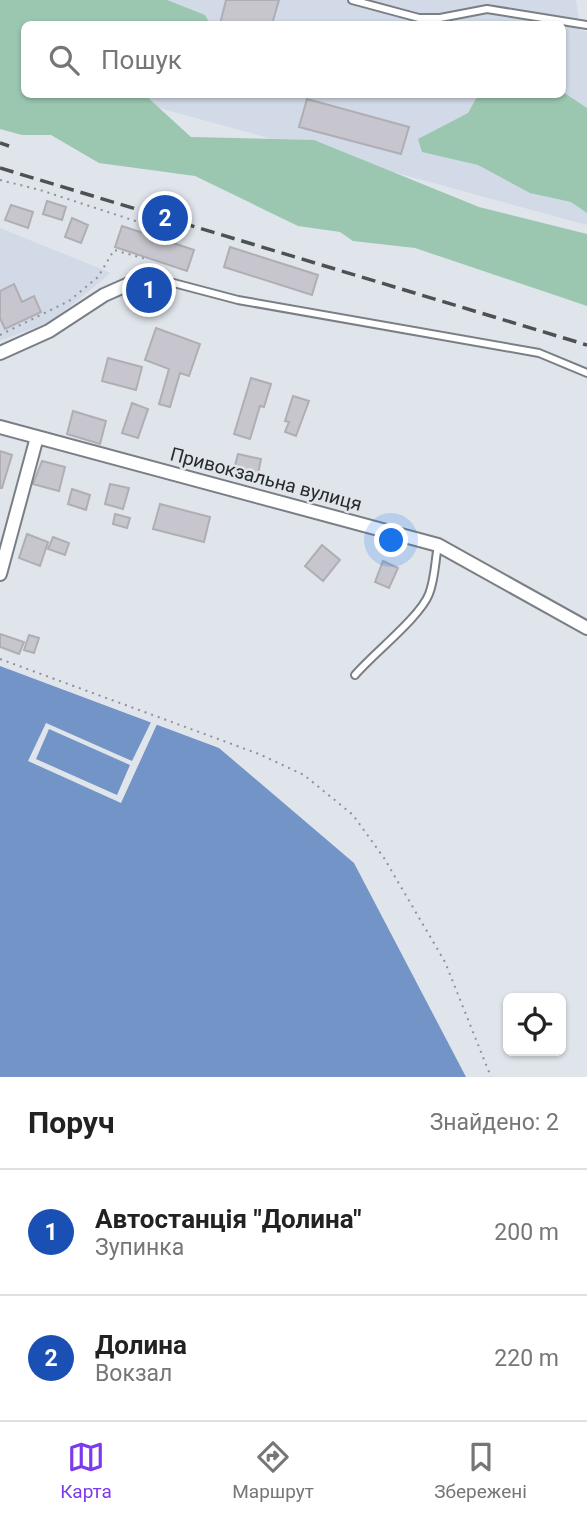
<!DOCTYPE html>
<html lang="uk">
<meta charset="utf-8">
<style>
body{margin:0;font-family:Roboto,sans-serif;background:#f2f2f2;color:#222}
.controls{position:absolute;right:21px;bottom:21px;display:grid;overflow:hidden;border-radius:10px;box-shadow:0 2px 5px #0004}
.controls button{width:63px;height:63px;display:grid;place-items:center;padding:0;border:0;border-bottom:2px solid #e0e0e0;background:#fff;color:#222;font:35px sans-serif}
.you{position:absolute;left:392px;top:541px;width:24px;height:24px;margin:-18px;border:5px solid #fff;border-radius:50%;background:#1a73e8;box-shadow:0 0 0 10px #1a73e833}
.badge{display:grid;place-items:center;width:46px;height:46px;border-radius:50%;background:#7c3aed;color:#fff;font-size:23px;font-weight:700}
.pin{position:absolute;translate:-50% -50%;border:4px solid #fff;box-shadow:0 2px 7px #0006}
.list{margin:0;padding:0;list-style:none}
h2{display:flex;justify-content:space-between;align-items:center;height:91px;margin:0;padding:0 28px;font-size:30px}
h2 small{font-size:23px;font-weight:400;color:#767676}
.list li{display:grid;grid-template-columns:46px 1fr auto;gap:21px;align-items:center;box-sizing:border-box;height:126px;padding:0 28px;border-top:2px solid #e0e0e0}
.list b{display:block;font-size:26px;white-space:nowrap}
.list p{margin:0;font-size:23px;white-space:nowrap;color:#767676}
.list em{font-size:23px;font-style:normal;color:#767676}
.icon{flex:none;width:38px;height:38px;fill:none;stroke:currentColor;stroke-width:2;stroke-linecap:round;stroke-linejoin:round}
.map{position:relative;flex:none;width:587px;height:1077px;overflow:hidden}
.search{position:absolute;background:#fff;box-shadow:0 2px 5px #0004;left:21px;right:21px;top:21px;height:77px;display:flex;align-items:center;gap:18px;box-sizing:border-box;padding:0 24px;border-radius:10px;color:#767676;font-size:26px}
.sheet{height:343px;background:#fff}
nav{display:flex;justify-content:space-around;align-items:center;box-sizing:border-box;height:98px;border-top:2px solid #e0e0e0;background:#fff;font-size:19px;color:#767676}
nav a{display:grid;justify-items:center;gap:4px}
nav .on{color:#7c3aed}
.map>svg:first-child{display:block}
.built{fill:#d2dae7}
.green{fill:#9bc7b1}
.water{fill:#7394c6}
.pier{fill:#e0e5ec;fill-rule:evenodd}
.building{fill:#c7c6ce;stroke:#afaeb5;stroke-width:2}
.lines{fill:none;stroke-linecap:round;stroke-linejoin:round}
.service-casing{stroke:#7a7e85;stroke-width:10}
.minor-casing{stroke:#7a7e85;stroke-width:16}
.path{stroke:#8e9297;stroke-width:2;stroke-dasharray:2 5;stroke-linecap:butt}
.service{stroke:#fff;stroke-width:6}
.minor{stroke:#fff;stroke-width:12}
.rail{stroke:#4e5154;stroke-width:3.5;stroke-dasharray:14 7;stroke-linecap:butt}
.labels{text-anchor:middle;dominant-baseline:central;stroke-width:5;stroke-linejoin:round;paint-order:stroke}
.street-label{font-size:19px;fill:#282a2c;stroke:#e0e5ec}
</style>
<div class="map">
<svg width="587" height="1077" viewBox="0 0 587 1077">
<rect width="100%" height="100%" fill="#e0e5ec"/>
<path class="built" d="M0,0H576L580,30L587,32V225L111,95L562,94V24H24Z
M0,228L111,273L52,321L0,341Z"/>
<path class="green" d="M0,0H167L205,15L210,24H24V94L145,95L191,137L314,140L479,207L587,234V306L415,248L353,241L340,232L298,226L195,176L99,163L51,135H22L0,129Z
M563,92L587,108V213L571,202L530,193L478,165L422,152L418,139L468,113L478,95L562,94Z"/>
<path class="water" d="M0,666L219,748L354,863L466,1077H0Z"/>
<path class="pier" d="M152,720L158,722L121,803L28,761L46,723L132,761ZM49,729L130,765L117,795L36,759Z"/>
<path class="building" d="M226,0H279L272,24H220Z
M307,99L409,127L401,154L299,127Z
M47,201L66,207L62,220L43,214Z
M11,205L33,212L28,228L5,220Z
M72,218L88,225L81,243L65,237Z
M122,226L194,250L187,271L115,247Z
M230,247L318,275L312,295L224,267Z
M14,284L22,302L34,296L41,312L5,329L0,318V291Z
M156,328L200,344L189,376L180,373L170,407L159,404L169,369L145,360Z
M108,358L142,367L136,390L102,381Z
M251,378L271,384L264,407L260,406L250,439L234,434Z
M293,396L309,401L296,436L285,432L289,422L285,421Z
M132,403L148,409L138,438L122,433Z
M73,411L106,421L100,444L67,434Z
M0,451L12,455L2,488H0Z
M238,454L261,459L257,479L233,473Z
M42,461L65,467L59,491L33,484Z
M110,484L129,488L123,509L105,504Z
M72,489L90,495L86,510L68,504Z
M160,504L210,517L204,542L153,529Z
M115,514L130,518L127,528L113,524Z
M27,534L48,542L40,566L19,558Z
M53,537L69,543L65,555L48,549Z
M322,545L340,560L323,581L305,566Z
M383,561L398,568L389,588L375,582Z
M0,634L24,642L19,654L0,647Z
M29,635L39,638L34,653L24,650Z"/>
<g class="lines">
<g class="service-casing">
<path id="service" d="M352,0L419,18H440L487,9L587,25
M147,276L238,300L539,353L587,373
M355,675C374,653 420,617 429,594C435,579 435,561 438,545"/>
</g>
<g class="minor-casing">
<path id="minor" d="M0,353L49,331L104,295L147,276
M0,427L438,545L587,628
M0,574L37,437"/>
</g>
<path class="path" d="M0,180L40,190L154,227L153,236
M0,335L69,301L98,277L114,250L146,259V257
M0,659L259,754L304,775L353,815L384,858L445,962L491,1077"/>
<use href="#service" class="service"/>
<use href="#minor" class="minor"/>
<path class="rail" d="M0,143L9,146
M0,168L587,345"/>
</g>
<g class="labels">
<g class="street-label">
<text transform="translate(266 479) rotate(15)">Привокзальна вулиця</text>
</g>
</g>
</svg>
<div class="controls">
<button><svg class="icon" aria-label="locate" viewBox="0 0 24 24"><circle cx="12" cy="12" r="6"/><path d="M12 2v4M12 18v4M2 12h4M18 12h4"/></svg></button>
</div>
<div class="you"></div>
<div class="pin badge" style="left:149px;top:290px;background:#1a4fb4">1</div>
<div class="pin badge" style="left:165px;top:218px;background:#1a4fb4">2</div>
<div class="search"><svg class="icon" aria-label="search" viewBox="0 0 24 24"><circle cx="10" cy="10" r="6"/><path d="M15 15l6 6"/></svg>Пошук</div>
</div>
<section class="sheet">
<h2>Поруч<small>Знайдено: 2</small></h2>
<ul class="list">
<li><span class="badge" style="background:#1a4fb4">1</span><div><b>Автостанція &quot;Долина&quot;</b><p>Зупинка</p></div><em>200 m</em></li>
<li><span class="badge" style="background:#1a4fb4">2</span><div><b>Долина</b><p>Вокзал</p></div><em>220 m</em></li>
</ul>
</section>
<nav>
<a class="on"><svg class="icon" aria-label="map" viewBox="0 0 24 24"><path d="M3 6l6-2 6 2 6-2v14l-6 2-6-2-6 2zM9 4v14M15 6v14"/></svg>Карта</a>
<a><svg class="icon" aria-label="directions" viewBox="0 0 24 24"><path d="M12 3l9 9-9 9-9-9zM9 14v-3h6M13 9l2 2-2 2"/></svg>Маршрут</a>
<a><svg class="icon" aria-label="saved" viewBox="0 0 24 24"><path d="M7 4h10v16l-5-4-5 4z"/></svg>Збережені</a>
</nav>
